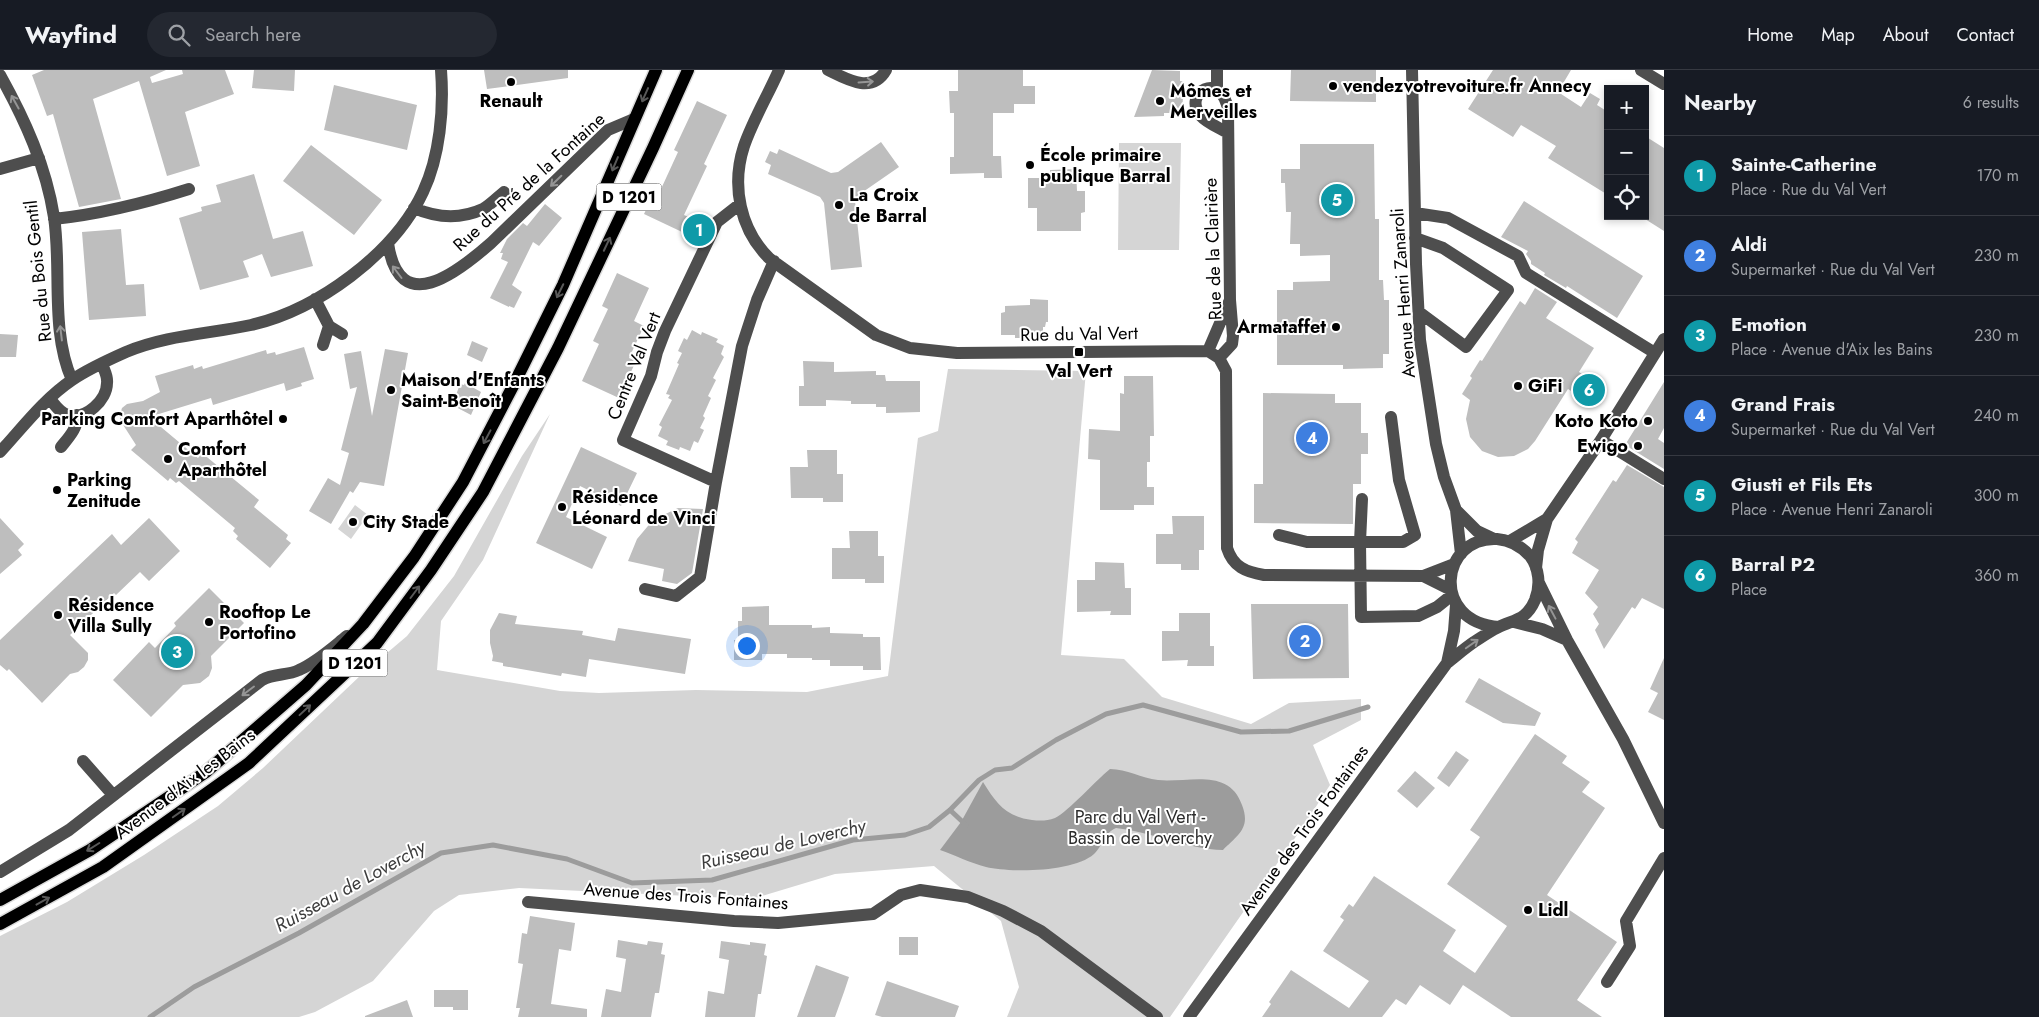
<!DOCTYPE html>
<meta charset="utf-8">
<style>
body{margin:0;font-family:Jost,sans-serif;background:#242831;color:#f1f3f6}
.controls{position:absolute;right:15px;top:15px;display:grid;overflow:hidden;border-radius:0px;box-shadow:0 2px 8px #0003}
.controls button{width:45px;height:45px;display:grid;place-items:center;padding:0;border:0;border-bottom:1px solid #363941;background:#171b24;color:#f1f3f6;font:25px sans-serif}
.you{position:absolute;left:746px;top:575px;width:18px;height:18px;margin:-12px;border:4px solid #fff;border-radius:50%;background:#1a73e8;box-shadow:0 0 0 8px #1a73e833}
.badge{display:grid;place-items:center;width:32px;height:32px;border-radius:50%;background:#858687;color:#fff;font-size:16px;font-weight:700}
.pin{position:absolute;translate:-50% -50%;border:2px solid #fff;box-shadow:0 1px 5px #0006}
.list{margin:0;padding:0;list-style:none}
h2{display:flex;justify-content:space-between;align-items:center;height:65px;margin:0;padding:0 20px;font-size:21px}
h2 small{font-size:16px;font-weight:400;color:#9ea1a6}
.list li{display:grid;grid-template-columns:32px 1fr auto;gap:15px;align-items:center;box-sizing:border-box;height:80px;padding:0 20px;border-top:1px solid #363941}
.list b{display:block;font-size:19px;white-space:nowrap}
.list p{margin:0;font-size:16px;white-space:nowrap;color:#9ea1a6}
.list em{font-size:16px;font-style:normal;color:#9ea1a6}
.icon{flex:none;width:28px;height:28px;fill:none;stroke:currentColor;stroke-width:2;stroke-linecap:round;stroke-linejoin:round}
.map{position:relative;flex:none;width:1664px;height:947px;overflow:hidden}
header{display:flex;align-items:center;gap:30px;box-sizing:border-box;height:70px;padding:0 25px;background:#171b24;border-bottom:1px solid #363941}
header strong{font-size:24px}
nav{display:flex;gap:28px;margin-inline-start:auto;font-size:18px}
.search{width:350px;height:45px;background:#242831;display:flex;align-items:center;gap:12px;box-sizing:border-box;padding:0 18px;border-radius:28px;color:#9ea1a6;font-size:19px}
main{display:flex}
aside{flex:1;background:#171b24}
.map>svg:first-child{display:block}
.green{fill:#d5d5d5}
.water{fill:#9c9c9c}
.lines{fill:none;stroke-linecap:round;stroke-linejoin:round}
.stream{stroke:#9c9c9c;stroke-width:5}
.building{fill:#bebebe}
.major-casing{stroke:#dbdbdb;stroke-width:15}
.minor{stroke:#4e4e4e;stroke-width:12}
.major{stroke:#000;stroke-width:12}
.oneway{stroke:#959595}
.oneway2{stroke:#595959}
.poi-dot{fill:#000;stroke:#fff;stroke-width:2}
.labels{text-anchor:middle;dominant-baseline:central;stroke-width:4;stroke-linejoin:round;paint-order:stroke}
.shield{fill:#fff;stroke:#4c4c4c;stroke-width:1}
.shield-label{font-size:16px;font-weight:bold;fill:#000}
.poi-label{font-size:18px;font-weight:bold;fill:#000;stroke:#fff;text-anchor:start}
.street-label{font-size:18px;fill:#000;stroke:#fff}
.park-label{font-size:18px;fill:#2c2c2c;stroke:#fff}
.water-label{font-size:19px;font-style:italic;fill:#3d3d3d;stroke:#fff}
</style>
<header>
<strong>Wayfind</strong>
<div class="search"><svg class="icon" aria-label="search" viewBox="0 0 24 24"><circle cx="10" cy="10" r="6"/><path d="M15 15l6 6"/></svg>Search here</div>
<nav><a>Home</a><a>Map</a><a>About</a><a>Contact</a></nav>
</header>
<main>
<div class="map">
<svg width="1664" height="947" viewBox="0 0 1664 947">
<rect width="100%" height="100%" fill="#fff"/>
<path class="green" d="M1119,73H1181L1179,180H1118Z
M948,299L1086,301L1061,585L1124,589L1162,627L1251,654L1289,633L1361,629V650L1313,675L1330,715L1304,755L1170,947H1007L1019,917L1001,851L934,796L835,804L752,829L519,818L459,825L434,841L373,911L315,942L299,947H0V866L67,832L144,785L218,736L263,698L361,605L407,566L454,506L522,386L550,344L483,490L441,551L437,600L560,621L599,623L696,620L807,622L888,606L918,368L938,361Z
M355,435L368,445L351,469L338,459Z"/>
<path class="water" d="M1110,699C1127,699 1141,708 1158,710C1188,713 1229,697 1242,735C1251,758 1238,765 1223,780C1187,779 1152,762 1116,758C1104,763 1103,776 1094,784C1074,802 1012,803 986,797C970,793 955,785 940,780L961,752L983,712C996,733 1006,747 1032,750C1040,751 1047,751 1055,748C1069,741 1095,711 1110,699Z"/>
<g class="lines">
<path class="stream" d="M950,740L966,755
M150,947L194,917L299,863L441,783L493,775L567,789L632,813L712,810L853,770L905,765L929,757L950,740L979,710L995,700L1012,698L1056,670L1106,644L1143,635L1241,662L1289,661L1368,637"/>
</g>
<path class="building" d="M44,0H166L150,7L152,13L183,4L182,0H225L234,24L185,42L200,96L167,106L139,11L93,29L121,129L79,137L53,44L47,46L32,5Z
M254,0H295L294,21L252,18Z
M484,0H568V8L487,19Z
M958,0H1023V16H1035V34H1014V43H993V86H1001L1002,108H984V103L950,104V87H954V43H950L949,21H958Z
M1152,0L1180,1V11H1184L1182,43H1164V46L1134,47Z
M1291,0H1376V32L1290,31Z
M1493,0H1571L1558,22L1581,37L1590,23L1600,29L1597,35L1608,42V125L1548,88L1556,76L1521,55L1513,67L1468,39Z
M334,15L417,35L407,80L324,60Z
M697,31L727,45L704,94L707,96L684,145L707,155L699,170L644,144L657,117L661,119L678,82L674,80Z
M1645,66L1664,78V161L1645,149Z
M881,72L899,97L860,124L855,131L862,197L831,200L824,133L820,127L768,104L771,95L765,92L770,81L777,84L779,79L831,103L838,102Z
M1300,74H1374L1375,149H1379V210H1383L1384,230H1389V284H1383V298L1343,299V295H1277V220H1293V212L1330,211V185L1300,186V174H1290L1291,142H1286L1285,113H1281V99H1300Z
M311,75L382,130L354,165L283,111Z
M1076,99L1077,121H1085V142L1081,143V161H1037V138H1028V108H1050V100Z
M254,104L273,169L303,161L313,196L271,207L262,184L243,191L249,207L200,220L179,148L202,141L201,137L221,132L216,115Z
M1524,131L1643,206L1617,248L1567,216L1566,218L1544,205L1545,203L1531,194V191L1526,184L1528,181L1501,167Z
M545,134L562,148L539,176L533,172L512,215L522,222L514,238L509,236V237L490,228L508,192L501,189L503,183H500L507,169L523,153L527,156Z
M121,159L126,215L144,214L146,246L89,250L82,162Z
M617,203L649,218L634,251L644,256L629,288L636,291L619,328L582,311L599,274L593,271L608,239L602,236Z
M1535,218L1557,232L1546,248L1594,278L1579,302L1599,315L1588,332L1568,319L1535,371L1528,379L1514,386L1498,387L1482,381L1470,367L1466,349L1470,330L1462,324L1472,308L1470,306L1480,290L1482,291L1520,231L1525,235Z
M1030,229L1048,230V252H1046L1045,257H1043V271H1020V268H1015V265H1001V243L1005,242V236L1030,235Z
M692,260L701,265L702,262L718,269L716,272L724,276L721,284L724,287L713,308L716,310L708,326L711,328L703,346L705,348L700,358L704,360L698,373L694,371L690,381L680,377L679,380L666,375L668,371L658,366L662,357L659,355L672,330L668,328L670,325L666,324L679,294L677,293L682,283L678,281L684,268L687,270Z
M0,264L18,265L16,287H0Z
M472,271L488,278L482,292L467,285Z
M304,277L314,309L301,313L302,316L286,321L284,313L213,335L211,328L149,347L198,388L202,383L259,430L254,437L288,465L286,469L291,473L270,498L236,469L238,466L233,461L235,458L179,411L176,413L170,408L168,411L131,380L136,375L120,350V344L122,338L127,334L143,331L160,322L155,306L193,295L194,299L202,296L203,299L266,280L267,284L275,282L276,285Z
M385,279L408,283L384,416L360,412L353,423L350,421L331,454L309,441L328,408L340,415L349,383L341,380L357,317L350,319L344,284L361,281L372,346Z
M803,291L834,292V302L876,301V305H885L886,311H920V342L886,343V337H876V334H851V331L826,330V336H799V316H804Z
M1124,306H1153L1154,366H1150V392H1147V417H1154V435H1134V440H1100V390L1088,389L1089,359L1120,361V323L1124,324Z
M1664,312V358L1658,369L1664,373V399L1625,375Z
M465,313L481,322L471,345L454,336L458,326L456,325L460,314L464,315Z
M1263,323L1335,324V333H1361V363H1368V384H1361V414H1353V454L1254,453V414H1263Z
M581,377L637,403L621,436L580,416L566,447L607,467L592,499L536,473Z
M807,380H837V404H843V432H823V428H791L790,397H808Z
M1627,395L1664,417V539L1642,528L1635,539L1632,537L1604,579L1595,560L1599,554L1593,544L1598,537L1585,523L1599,500L1572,483L1578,472L1575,469L1613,410L1616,412Z
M678,438L703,439L692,503L677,514L662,511L664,499L628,491L637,469L653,450Z
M1172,446H1204V480H1199V500H1181V494H1156V464H1173Z
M0,448L24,474L18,480L22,485L0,504Z
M149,448L180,481L149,511L140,502L116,525L114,523L70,565L88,583V590L84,597L78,602L70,604L42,633L9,599L7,601L0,595V570L112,464L121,475Z
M849,461H878V486H884V513H865V509H832V478H850Z
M1095,492L1124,493L1125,518H1131V545H1110L1111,541L1077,542V510H1095Z
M209,518L244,553L211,586L212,598L209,606L200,613L183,615L151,647L113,610L149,572L155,578L176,556L174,553Z
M1251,534H1348L1349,608L1253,609Z
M769,536V555H812V558L830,557V563L863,564V567H880L881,600H863V596H830V590H812V588H787V584H762V590H734V570H738V551H742V537Z
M499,543L517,546L515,554L583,561L582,565L615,571L618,558L691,569L685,604L589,589L586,607L562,603L561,606L503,596V593L492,591L493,586L490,573V560Z
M1179,543H1210V576H1214V596H1187L1188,590L1162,591V561H1179Z
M1664,588V650L1648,642L1658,623L1650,619Z
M1479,608L1541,643L1535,656L1503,653L1465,632Z
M1535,664L1567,686L1562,693L1590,712L1582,722L1605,738L1547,825L1617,872L1577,930L1602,947H1511L1463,915L1450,935L1420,915L1406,935L1396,929L1382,947H1262L1271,934L1269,932L1291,900L1349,938L1369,911L1323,881L1344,850L1340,847L1349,834L1353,837L1374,806L1456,860L1443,881L1475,903L1507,856L1447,814L1480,767L1470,760Z
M1456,681L1469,690L1449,717L1437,708Z
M1415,701L1435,718L1417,738L1397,721Z
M530,846L575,853L571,881L559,879L551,934L587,939V947H518L520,938H516L523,894L518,893L522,863L527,864Z
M899,867H918V885H899Z
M618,870L647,875L648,871L663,873L661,884L665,885L659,923H655L651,947H601L606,919L621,922L626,889L616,887Z
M721,871L750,875V872L766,874L764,885L767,886L761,924H758L755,947H705L708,921L724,924L729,890L719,888Z
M816,895L849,907L844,922L835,947H797Z
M887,911L959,936L955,947H882L875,945Z
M434,920H468V940H453V937H434Z
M407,930L413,947H365V946Z"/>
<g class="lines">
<g class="major-casing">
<path id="major" d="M0,830L90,780L206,702L306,615L363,554L414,487L463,412L513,316L563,215L656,0
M0,854L103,797L249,693L377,573L431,500L483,422L558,278L653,78L688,0"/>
</g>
<path class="minor" d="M779,0C768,25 753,50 744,76C731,116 740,160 770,189L876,265L910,278L957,283L1208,281L1219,288L1226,301L1227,478C1233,497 1246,502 1264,505L1423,506L1454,494
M828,0C848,10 872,24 886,0
M1217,0V19
M1412,0L1416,194L1420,270L1436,374L1444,407L1456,440L1461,484
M1641,0L1664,14
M0,5C25,50 46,96 54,147C62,200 50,260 72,310
M0,99L39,88
M740,134L717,152L665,261L657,282L651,306L623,370L716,412L742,276L757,230L774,191
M414,138C437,148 459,150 483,139C490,135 498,127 504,122
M1415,143L1448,148L1518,186L1526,203L1655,283
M54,149C101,144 145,133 189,119
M1415,168L1443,178L1508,220L1466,277L1419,242
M388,173C399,249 458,202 491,173L608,60L634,49
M315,229L329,256L323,275
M329,256L342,264
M1208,281L1229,232
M1219,288L1232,274L1233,266L1230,230L1228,40C1222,0 1181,23 1201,46C1207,53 1220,58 1228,63
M50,329C55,335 60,343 68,345C86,350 107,330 107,313C108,306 104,300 102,294
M1391,347L1399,410L1415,465L1403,472H1360L1361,547L1418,546L1437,537L1452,525
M1601,370L1664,409
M61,377C69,367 78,358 77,345
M0,382C23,357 44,329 72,310C88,299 108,290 126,282C167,265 209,264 251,255C317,240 394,184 423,122C440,86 444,39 441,0
M1456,440L1477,461L1494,469
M1279,465L1307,472H1360L1362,429
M1510,471L1547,449
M1536,498L1538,480L1547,449L1601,370L1664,269
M1423,506L1451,520
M1539,513L1567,570L1623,669L1664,753
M645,519L676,526L700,507L716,412
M1514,552L1542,559L1567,570
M1447,593L1454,561L1456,535
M83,691L113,725
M0,802L69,760L262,610C274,603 287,606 299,600C317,592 332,578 347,566
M528,832L734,851L778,853L873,844L901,825L920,820L968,827L1003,841L1041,861L1157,947
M1607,912L1630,876L1626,851L1664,788
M1189,947L1447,593C1456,586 1465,578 1474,572C1482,567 1489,562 1497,558C1514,549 1526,551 1535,530C1541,515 1539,498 1530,486C1521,476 1510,470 1497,469C1440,466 1430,552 1499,557"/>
<use href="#major" class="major"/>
</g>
<defs><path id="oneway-shaft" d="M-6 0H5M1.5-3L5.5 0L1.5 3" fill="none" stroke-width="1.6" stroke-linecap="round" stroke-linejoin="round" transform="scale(1.25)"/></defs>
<g class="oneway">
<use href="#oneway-shaft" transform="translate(866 12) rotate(-4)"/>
<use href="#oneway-shaft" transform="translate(15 32) rotate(-119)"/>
<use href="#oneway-shaft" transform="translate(556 111) rotate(136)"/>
<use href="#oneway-shaft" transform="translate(397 202) rotate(-127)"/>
<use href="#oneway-shaft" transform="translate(61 263) rotate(-97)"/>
<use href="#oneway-shaft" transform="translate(1552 542) rotate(-118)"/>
<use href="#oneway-shaft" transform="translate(1472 574) rotate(-35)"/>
<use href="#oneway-shaft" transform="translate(248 621) rotate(143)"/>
</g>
<g class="oneway2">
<use href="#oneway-shaft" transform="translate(645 25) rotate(114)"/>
<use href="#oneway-shaft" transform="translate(615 94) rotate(113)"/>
<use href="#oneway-shaft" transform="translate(607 174) rotate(-65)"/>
<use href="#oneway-shaft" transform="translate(560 221) rotate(116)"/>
<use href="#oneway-shaft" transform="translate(487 367) rotate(118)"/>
<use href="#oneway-shaft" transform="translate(415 522) rotate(-53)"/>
<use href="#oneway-shaft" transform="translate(305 640) rotate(-43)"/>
<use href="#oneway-shaft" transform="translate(179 743) rotate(-35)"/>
<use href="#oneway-shaft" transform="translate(93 777) rotate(148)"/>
<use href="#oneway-shaft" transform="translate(43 831) rotate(-29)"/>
</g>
<g class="poi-dot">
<circle cx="511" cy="12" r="5"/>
<circle cx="1333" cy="16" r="5"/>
<circle cx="1160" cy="31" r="5"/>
<circle cx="1030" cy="95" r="5"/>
<circle cx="839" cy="135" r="5"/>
<circle cx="1336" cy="257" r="5"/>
<rect x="1074" y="277" width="10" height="10" rx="2.5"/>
<circle cx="1518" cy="316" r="5"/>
<circle cx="391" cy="320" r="5"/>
<circle cx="283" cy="349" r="5"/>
<circle cx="1648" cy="351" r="5"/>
<circle cx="1638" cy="376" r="5"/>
<circle cx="168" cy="389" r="5"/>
<circle cx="57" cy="420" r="5"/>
<circle cx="562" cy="437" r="5"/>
<circle cx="353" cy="452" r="5"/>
<circle cx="58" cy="545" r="5"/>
<circle cx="209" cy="552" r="5"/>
<circle cx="1528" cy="840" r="5"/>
</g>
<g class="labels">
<g class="shield">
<rect x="596.5" y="113.5" width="65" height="27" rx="4"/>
<rect x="322.5" y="579.5" width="65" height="27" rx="4"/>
</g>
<g class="shield-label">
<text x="629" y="127">D 1201</text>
<text x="355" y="593">D 1201</text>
</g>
<g class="poi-label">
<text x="1343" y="16">vendezvotrevoiture.fr Annecy</text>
<text x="1170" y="21">Mômes et<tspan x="1170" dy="21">Merveilles</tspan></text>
<text x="511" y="31" text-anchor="middle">Renault</text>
<text x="1040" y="85">École primaire<tspan x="1040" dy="21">publique Barral</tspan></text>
<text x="849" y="125">La Croix<tspan x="849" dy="21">de Barral</tspan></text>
<text x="1326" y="257" text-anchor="end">Armataffet</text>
<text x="1079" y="301" text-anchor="middle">Val Vert</text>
<text x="401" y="310">Maison d'Enfants<tspan x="401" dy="21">Saint-Benoît</tspan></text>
<text x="1528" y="316">GiFi</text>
<text x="273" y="349" text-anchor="end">Parking Comfort Aparthôtel</text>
<text x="1638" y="351" text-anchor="end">Koto Koto</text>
<text x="1628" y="376" text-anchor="end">Ewigo</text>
<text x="178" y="379">Comfort<tspan x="178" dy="21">Aparthôtel</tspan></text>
<text x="67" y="410">Parking<tspan x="67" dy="21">Zenitude</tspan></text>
<text x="572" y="427">Résidence<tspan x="572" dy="21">Léonard de Vinci</tspan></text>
<text x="363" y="452">City Stade</text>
<text x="68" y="535">Résidence<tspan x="68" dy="21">Villa Sully</tspan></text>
<text x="219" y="542">Rooftop Le<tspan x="219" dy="21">Portofino</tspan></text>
<text x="1538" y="840">Lidl</text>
</g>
<g class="street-label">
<text transform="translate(529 112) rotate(-42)">Rue du Pré de la Fontaine</text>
<text transform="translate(1213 179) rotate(-92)">Rue de la Clairière</text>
<text transform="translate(38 201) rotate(-96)">Rue du Bois Gentil</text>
<text transform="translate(1403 223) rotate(-94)">Avenue Henri Zanaroli</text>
<text transform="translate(1079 264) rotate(-1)">Rue du Val Vert</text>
<text transform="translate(634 296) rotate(-68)">Centre Val Vert</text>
<text transform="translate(185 714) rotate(-37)">Avenue d'Aix les Bains</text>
<text transform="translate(1304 760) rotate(-54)">Avenue des Trois Fontaines</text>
<text transform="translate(686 826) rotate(4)">Avenue des Trois Fontaines</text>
</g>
<g class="park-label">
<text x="1140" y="747">Parc du Val Vert -<tspan x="1140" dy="21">Bassin de Loverchy</tspan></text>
</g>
<g class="water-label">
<text transform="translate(783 774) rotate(-13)">Ruisseau de Loverchy</text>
<text transform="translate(350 816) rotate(-29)">Ruisseau de Loverchy</text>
</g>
</g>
</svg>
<div class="controls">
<button>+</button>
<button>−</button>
<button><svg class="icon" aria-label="locate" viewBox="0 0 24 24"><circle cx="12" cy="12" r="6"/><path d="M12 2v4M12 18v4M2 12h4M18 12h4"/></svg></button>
</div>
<div class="you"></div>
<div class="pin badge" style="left:699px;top:160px;background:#0f9aa8">1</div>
<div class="pin badge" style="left:1305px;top:571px;background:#3f7fe0">2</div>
<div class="pin badge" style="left:177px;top:582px;background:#0f9aa8">3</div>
<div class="pin badge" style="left:1312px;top:368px;background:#3f7fe0">4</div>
<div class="pin badge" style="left:1337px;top:130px;background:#0f9aa8">5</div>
<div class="pin badge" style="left:1589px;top:320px;background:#0f9aa8">6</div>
</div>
<aside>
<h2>Nearby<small>6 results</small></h2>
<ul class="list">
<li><span class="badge" style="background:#0f9aa8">1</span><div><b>Sainte-Catherine</b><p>Place · Rue du Val Vert</p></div><em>170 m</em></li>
<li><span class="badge" style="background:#3f7fe0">2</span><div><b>Aldi</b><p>Supermarket · Rue du Val Vert</p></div><em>230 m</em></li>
<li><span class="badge" style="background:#0f9aa8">3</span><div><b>E-motion</b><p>Place · Avenue d'Aix les Bains</p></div><em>230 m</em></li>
<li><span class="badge" style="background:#3f7fe0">4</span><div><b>Grand Frais</b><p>Supermarket · Rue du Val Vert</p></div><em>240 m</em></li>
<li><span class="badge" style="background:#0f9aa8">5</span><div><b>Giusti et Fils Ets</b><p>Place · Avenue Henri Zanaroli</p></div><em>300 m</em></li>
<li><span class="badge" style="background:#0f9aa8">6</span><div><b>Barral P2</b><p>Place</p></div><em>360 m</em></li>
</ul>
</aside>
</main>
